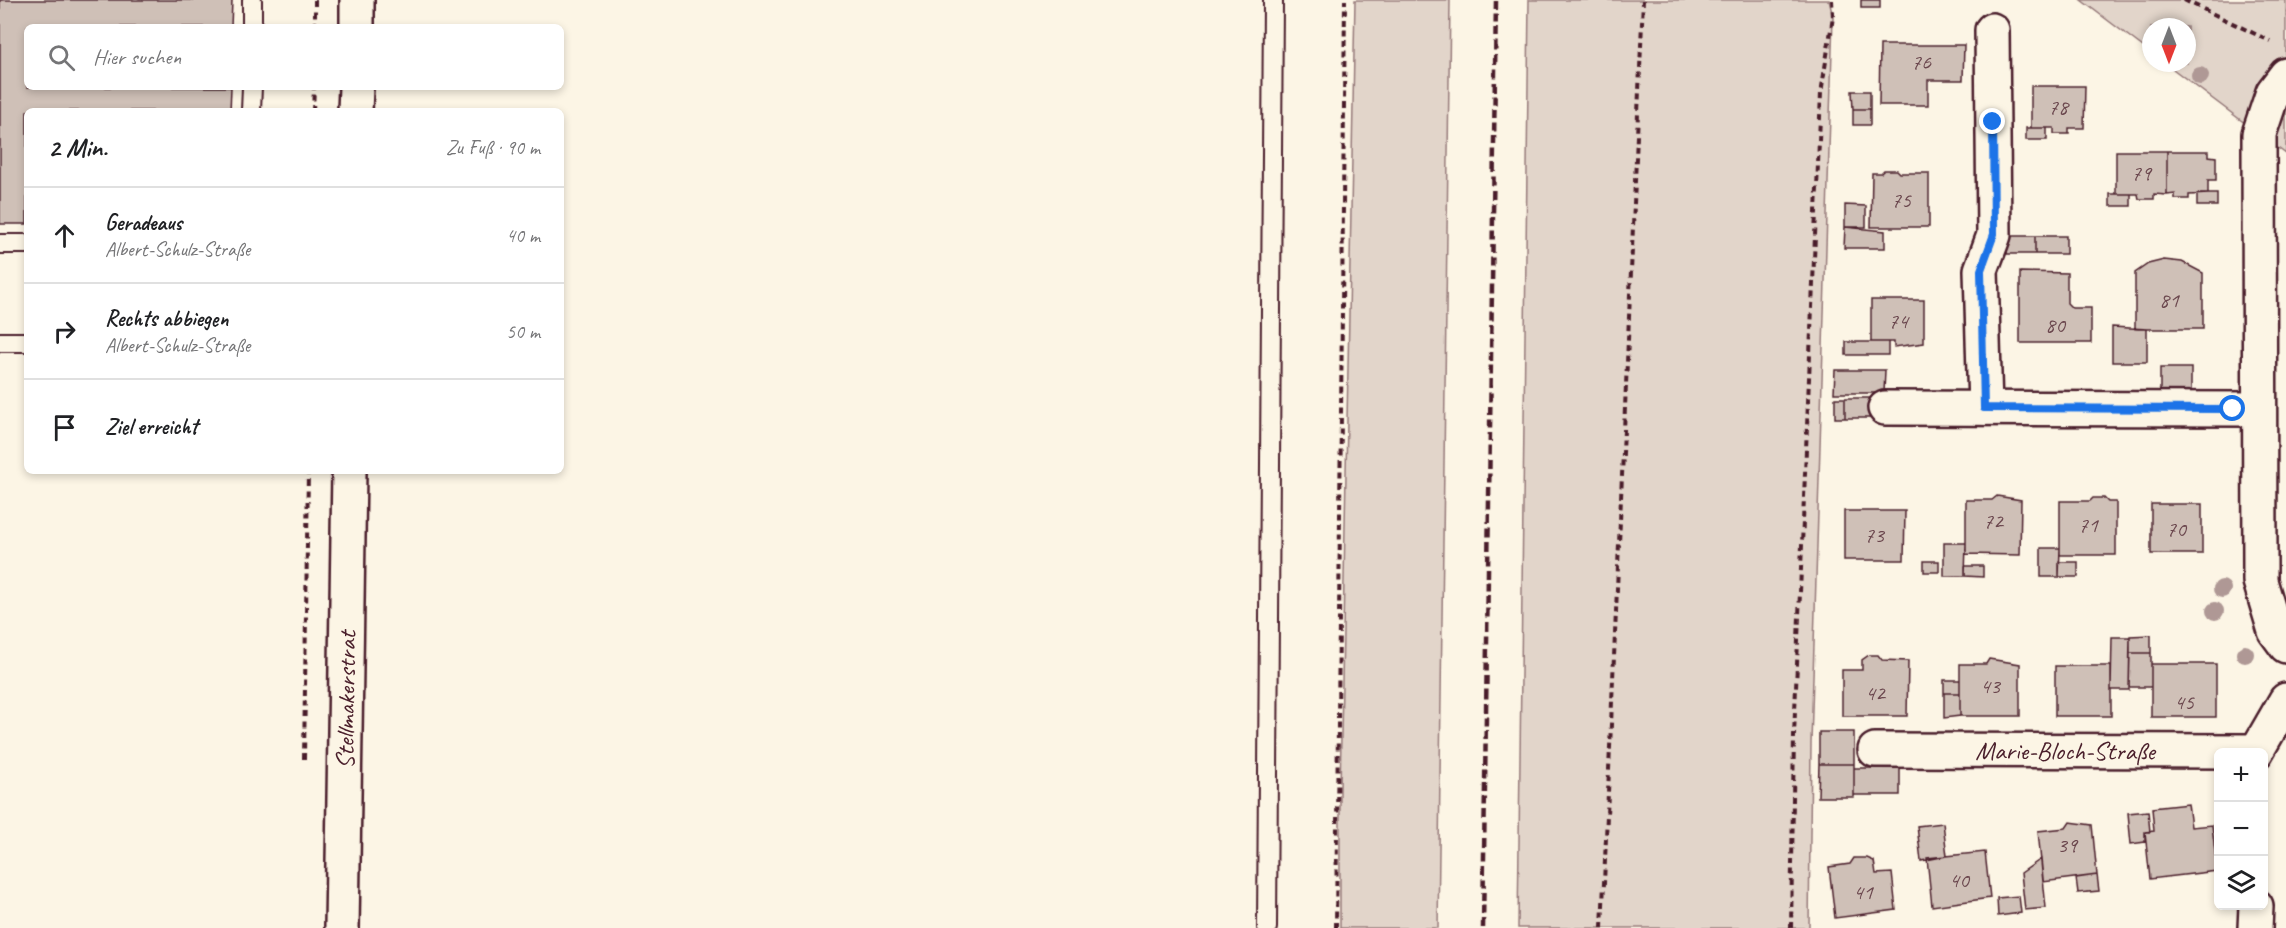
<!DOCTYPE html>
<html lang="de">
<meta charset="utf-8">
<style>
body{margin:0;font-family:Caveat,sans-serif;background:#f2f2f2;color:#202124}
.controls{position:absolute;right:18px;bottom:18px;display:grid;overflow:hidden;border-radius:9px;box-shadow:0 3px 9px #0003}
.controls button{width:54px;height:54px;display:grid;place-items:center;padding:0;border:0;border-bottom:2px solid #e0e0e0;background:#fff;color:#202124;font:30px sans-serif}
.compass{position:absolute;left:2142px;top:18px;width:54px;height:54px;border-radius:50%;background:#fff;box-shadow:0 3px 9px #0003;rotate:180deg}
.stop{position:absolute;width:18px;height:18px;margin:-14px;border:4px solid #1a73e8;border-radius:50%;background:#fff}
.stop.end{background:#1a73e8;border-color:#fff;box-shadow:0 2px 6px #0008}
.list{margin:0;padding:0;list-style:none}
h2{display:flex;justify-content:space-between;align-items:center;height:78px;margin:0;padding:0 24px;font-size:26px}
h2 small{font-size:20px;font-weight:400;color:#757577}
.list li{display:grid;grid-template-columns:39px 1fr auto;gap:18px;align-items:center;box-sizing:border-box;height:96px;padding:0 24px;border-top:2px solid #e0e0e0}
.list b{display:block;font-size:22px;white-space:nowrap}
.list p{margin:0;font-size:20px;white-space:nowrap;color:#757577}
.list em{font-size:20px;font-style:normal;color:#757577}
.icon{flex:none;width:33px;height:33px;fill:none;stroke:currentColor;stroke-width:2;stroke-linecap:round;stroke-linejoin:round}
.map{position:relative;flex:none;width:2286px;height:928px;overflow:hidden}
.search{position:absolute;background:#fff;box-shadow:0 3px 9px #0003;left:24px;top:24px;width:540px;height:66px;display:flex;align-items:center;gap:15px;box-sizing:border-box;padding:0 21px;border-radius:9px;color:#757577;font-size:22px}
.panel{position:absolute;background:#fff;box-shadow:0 3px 9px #0003;left:24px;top:108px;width:540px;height:366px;border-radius:9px}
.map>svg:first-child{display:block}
.green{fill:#e2d5ca;stroke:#967a7a;stroke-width:1.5}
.building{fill:#cfc0b7;stroke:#4a1f2b;stroke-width:1.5}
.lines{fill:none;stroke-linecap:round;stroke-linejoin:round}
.service-casing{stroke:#4a1f2b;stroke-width:22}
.minor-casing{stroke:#4a1f2b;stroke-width:38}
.path{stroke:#4a1f2b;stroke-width:4;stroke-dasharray:6 4.5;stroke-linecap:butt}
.service{stroke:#fcf5e5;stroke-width:18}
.minor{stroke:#fcf5e5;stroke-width:33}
.rail{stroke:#4a1f2b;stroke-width:4.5;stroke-dasharray:9 4.5;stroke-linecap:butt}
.tree{fill:#af9895}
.route{stroke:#1a73e8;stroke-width:8}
.labels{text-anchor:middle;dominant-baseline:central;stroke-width:4.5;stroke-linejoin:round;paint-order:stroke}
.number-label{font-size:22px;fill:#6b474e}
.street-label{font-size:26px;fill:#4a1f2b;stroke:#fcf5e5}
</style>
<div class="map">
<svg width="2286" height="928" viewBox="0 0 2286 928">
<rect width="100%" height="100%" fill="#fcf5e5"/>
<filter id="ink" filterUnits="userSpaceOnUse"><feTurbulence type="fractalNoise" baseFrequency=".0167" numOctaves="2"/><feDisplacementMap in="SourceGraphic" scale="12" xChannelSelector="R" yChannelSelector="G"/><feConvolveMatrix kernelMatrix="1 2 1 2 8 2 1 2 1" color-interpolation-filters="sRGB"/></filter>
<g filter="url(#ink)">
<path class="green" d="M1355,0H1450L1438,928H1340V790Z
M1529,0H1829L1833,17L1811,743L1809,928H1518Z
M2081,0H2286V154L2165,63H2187V27H2151V53Z"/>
<path class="building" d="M0,0H232L231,27H27V87H231L230,111H27V224H0Z
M1861,0H1880V8H1861Z
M1880,45H1964L1963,80H1928V105H1879Z
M2031,86H2085L2084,128H2069V134H2054V128H2031Z
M1852,91H1870V109H1853Z
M1853,109H1870V125H1853Z
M2026,128H2047V140H2026Z
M2116,151H2167V195L2154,194V199H2139L2138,194H2116Z
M2167,151H2209V156L2216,157V180H2208V194L2189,195V199H2175V194L2167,195Z
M1884,170H1897L1900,173H1929V227H1871L1872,173H1881Z
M2110,194H2131V206H2110Z
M2197,194H2217V206H2197Z
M1845,205L1866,206V227H1845Z
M1845,227L1885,231V248H1844Z
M2007,236H2035V254H2007Z
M2035,236H2066V254H2035Z
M2164,260L2182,262L2203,273V329H2135V273L2148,264Z
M2020,272L2067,273V303L2072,308H2091V343H2020Z
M1871,300H1924V343L1894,347V342H1871Z
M2112,327L2147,329V362H2112Z
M1846,342H1888V355H1846Z
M2160,368H2191V398H2160Z
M1835,370H1885L1884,393H1834Z
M1835,398H1845V418H1835Z
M1845,398H1874V418H1845Z
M1997,496L2021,500L2020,555L1966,554V500H1992Z
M2093,498H2104L2108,502H2116V555H2060V501H2090Z
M2151,504H2202V554H2151Z
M1844,511H1905L1904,560H1844Z
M1944,543H1966L1965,576H1944Z
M2041,548H2060L2059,577H2041Z
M1924,561H1939V572H1924Z
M2059,562H2078V577H2059Z
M1965,566H1983V577L1965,576Z
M2151,635V653H2130V636Z
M2112,637H2130L2129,690H2111Z
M2130,653H2151V687H2129Z
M1869,655H1878L1882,660L1908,661L1907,716H1842V670H1862V660Z
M1989,659L2020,664V716H1960V664H1986Z
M2151,664H2216V717H2151Z
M2055,666H2111V716H2055Z
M1944,680H1960V693H1944Z
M1944,693H1960V716L1944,718Z
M1819,732H1854V764H1819Z
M1819,764H1854V797H1818Z
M1854,768H1900V795H1854Z
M2188,804L2191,827L2212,825L2217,871L2150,879L2145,832L2154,831L2152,808Z
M2148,811L2150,832H2145V842L2131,844L2128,813Z
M2070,822L2092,825L2097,875L2043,882L2038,831L2066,828Z
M1943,823L1947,856L1921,861L1917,826Z
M1985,852L1990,898L1932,906L1927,858Z
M1854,858H1867L1874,861L1876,874L1892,873L1896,910L1835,918L1829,867L1850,864Z
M2041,859L2046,908L2025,910L2021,873Z
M2097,875L2099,891L2078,893L2076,878Z
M2019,896L2021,913L1998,916L1997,898Z"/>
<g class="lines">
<g class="service-casing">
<path id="service" d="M252,27V0
M251,111L252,87
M0,244H27
M0,342H27
M1267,928L1273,0"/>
</g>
<g class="minor-casing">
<g id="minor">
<path d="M357,27V0"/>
<path d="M2286,75L2273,92L2259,134L2260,581L2275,631L2286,646"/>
<path d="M355,111L356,87"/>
<path d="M1885,408L2258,409"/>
<path d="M1985,408L1981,270L1994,235L1992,30"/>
<path id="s1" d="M1875,750L2256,751"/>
<path d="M2256,752L2286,700"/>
<path id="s2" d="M342,928L349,471"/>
<path d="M2255,928L2256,906"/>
</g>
</g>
<path class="path" d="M2184,0L2270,41
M315,27V0
M313,111L314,87
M304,759L308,471
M1336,928L1345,0
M1602,928L1643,0
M1791,928L1794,735L1821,93L1833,17L1832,0"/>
<use href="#service" class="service"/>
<use href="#minor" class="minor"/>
<path class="rail" d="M1483,928L1496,0"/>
</g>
<g class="tree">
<circle cx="2200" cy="76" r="9"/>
<circle cx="2222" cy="589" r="9"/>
<circle cx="2215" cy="611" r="9"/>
<circle cx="2245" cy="654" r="9"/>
</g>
</g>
<g class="lines" filter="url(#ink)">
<path class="route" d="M1993,122L1994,234L1981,270L1984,408L2233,409"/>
</g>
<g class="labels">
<g class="number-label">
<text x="1921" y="62">76</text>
<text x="2058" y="107">78</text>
<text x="2141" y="173">79</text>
<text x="1901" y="200">75</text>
<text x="2169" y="300">81</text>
<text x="1898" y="321">74</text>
<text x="2055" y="325">80</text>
<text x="1993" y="521">72</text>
<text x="2088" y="525">71</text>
<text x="2176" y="529">70</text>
<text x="1874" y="535">73</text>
<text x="1990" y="686">43</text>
<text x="1875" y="693">42</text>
<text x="2184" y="702">45</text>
<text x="2067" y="845">39</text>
<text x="1959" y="880">40</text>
<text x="1863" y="892">41</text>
</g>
<g class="street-label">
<text stroke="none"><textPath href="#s2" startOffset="228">Stellmakerstrat</textPath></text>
<text stroke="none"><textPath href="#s1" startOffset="190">Marie-Bloch-Straße</textPath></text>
</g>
</g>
</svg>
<div class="controls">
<button>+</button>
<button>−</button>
<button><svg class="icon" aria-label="layers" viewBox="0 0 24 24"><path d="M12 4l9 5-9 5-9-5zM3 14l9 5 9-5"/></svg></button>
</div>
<svg class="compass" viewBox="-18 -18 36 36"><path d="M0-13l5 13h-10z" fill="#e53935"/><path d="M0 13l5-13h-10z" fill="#757577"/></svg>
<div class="stop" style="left:2233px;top:409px"></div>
<div class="stop end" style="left:1993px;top:122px"></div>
<div class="search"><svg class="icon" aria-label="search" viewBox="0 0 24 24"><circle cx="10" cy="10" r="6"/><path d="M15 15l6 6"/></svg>Hier suchen</div>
<section class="panel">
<h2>2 Min.<small>Zu Fuß · 90 m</small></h2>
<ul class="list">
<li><svg class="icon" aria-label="ahead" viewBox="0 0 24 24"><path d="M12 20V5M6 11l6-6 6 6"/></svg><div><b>Geradeaus</b><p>Albert-Schulz-Straße</p></div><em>40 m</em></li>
<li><svg class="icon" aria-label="right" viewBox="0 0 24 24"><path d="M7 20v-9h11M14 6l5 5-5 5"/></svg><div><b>Rechts abbiegen</b><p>Albert-Schulz-Straße</p></div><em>50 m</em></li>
<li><svg class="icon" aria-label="arrive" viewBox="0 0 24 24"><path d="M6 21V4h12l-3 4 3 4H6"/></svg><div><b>Ziel erreicht</b></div></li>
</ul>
</section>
</div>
